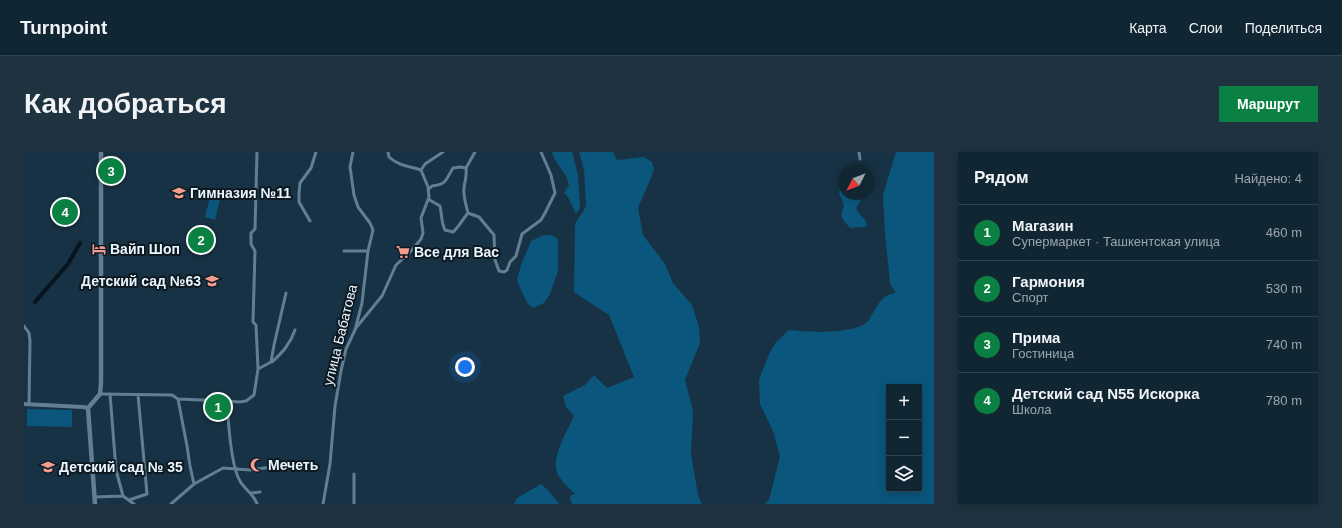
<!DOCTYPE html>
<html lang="ru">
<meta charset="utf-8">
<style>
body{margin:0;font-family:Arial,sans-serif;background:#1e323f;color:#f1f3f6}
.controls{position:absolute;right:12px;bottom:12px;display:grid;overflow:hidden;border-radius:0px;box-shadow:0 2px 10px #0003}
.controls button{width:36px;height:36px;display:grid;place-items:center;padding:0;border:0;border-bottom:1px solid #30434e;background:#112633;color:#f1f3f6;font:20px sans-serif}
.compass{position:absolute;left:814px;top:12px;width:36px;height:36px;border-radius:50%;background:#112633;box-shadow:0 2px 10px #0003;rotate:228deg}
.you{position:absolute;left:441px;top:215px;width:14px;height:14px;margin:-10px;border:3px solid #fff;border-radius:50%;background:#1a73e8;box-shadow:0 0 0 6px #1a73e833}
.badge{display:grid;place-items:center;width:26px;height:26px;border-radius:50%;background:#0b8043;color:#fff;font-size:13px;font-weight:700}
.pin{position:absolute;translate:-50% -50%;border:2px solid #fff;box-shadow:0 1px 4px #0006}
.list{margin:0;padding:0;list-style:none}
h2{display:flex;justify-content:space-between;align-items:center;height:52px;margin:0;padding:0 16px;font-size:17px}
h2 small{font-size:13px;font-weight:400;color:#9ca5ac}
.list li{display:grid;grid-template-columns:26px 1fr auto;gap:12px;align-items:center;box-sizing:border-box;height:56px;padding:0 16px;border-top:1px solid #30434e}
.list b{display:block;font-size:15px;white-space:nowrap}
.list p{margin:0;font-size:13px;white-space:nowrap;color:#9ca5ac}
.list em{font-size:13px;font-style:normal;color:#9ca5ac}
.icon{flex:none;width:22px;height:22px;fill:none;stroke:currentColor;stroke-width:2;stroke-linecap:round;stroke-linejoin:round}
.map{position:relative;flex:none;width:910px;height:352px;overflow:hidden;border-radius:0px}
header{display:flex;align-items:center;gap:24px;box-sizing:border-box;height:56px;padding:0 20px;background:#112633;border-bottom:1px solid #30434e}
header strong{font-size:19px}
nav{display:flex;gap:22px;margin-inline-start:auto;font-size:14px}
.intro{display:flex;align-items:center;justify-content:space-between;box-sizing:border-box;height:96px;padding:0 24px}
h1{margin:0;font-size:28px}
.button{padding:10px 18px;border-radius:0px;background:#0b8043;color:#fff;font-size:14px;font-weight:700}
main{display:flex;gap:24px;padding:0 24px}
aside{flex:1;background:#112633;border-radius:0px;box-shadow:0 2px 10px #0003}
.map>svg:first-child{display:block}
.green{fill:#0a567d;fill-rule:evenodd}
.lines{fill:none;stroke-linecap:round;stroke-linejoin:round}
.canal{stroke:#08141d;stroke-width:4}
.minor{stroke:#617e93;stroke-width:3}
.tertiary{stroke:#617e93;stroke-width:4}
.secondary{stroke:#617e93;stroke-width:4.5}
.labels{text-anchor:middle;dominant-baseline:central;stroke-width:4;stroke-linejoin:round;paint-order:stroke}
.poi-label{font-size:14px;font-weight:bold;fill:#e9f6ff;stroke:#0d1921;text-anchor:start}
.street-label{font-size:14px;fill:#e9f6ff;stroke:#0d1921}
</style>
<header>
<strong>Turnpoint</strong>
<nav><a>Карта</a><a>Слои</a><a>Поделиться</a></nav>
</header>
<div class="intro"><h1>Как добраться</h1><a class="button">Маршрут</a></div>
<main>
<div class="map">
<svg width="910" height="352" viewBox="0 0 910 352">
<rect width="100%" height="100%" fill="#173244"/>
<path class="green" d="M528,0H548L554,23L556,56L553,61L551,60L544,45L540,41L545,33C543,20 531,13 528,0Z
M555,0H589L593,8L620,5L628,10L630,18L614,56L619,83L641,112L649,131L668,153L675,175L676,191L661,228L669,259L667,302L674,343L678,352H548L546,347L547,343L551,342C545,336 538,330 534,323C526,306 543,280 550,264L542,255L539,244L561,233L570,223L583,236L610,225L585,163L550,140L551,73C553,65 560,62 562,52L560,18Z
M872,0H910V352H741L745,348L756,304L749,279L736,252L735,228L745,202L752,190L765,178C783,180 832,183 844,169C846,167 847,163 849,161C856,148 861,141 877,140H871L866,131L861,81L859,43ZM865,235H895V337H865Z
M820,25V42H837L836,50L832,56C834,63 842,66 843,73L841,75L826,76C817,66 816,66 820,53L815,41L817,32L814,29Z
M186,45L196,47L191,68L181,65Z
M520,83H528L534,87V119L526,142L520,151L509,156L504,152L498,140L493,128L497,113L507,89Z
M3,257L48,258V275L3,274Z
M517,332L525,339L535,352H490L493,346Z"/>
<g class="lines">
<path class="canal" d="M11,150L44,112L56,91"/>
<path class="minor" d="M364,0L365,5C375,14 385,14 397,18
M835,0L836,7
M442,16C443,26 441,27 440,36C439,44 442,53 444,61
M404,38L408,34C423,32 421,29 429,16L437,15L442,16L451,0
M404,47L416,54C418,63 417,70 421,78L429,80C435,75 438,68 444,61
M444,61L455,65L470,83L471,108L475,119L480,120L483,118L486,110L492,104L498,82L517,68L521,61L531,41L527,23L517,0
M286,69L275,50V41L276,31L287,16L292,0
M320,99H344
M0,174L5,181L6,189L5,252
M331,177L358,144L372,113L388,98L397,87L399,81L397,66L405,45L404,35L397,18L401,12L419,0
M248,210C259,200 266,192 271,178
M234,217L247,210L250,193L262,141
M76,242L148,243L154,247L203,249L215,250L222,249L230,243L234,217L232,173L229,170L231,99L227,92V81L231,77L233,0
M86,242L92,318L99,344
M154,247L163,294L166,314L170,332
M203,249C204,267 207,315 216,329C221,338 230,342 233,352
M330,322V352
M227,341L236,340
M71,345L99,344L110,352
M105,348L123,342L114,243
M147,352L170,332L199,316L226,318L248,315
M299,352L306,312L311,254L317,219L322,197L331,178L338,151L344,99L349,78L346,71L334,55L330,43L326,15L329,0"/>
<path class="tertiary" d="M0,252L59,255L64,256"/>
<path class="secondary" d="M71,352L64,256L76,242L77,231V0"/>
</g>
<defs>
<g id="school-bare" transform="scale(1.08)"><path d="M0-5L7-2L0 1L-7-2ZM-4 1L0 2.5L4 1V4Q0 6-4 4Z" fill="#f59d90" stroke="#0d1921" stroke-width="2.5" paint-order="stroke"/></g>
<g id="hotel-bare" transform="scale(1.08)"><path d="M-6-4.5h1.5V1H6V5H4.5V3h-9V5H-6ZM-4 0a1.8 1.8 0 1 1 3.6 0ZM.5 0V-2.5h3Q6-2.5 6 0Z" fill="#f59d90" stroke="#0d1921" stroke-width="2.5" paint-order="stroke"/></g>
<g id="supermarket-bare" transform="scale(1.08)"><path d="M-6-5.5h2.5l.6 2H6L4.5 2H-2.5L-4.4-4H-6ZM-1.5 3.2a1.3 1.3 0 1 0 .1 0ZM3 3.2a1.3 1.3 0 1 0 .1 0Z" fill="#f59d90" stroke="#0d1921" stroke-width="2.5" paint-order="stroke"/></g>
<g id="mosque-bare" transform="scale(1.08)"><path d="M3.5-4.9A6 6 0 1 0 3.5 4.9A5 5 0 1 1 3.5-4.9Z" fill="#f59d90" stroke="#0d1921" stroke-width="2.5" paint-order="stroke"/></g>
</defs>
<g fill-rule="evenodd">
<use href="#school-bare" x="155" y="41"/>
<use href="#hotel-bare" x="75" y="97"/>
<use href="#supermarket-bare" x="379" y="100"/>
<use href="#school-bare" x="188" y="129"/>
<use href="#mosque-bare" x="233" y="313"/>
<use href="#school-bare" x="24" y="315"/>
</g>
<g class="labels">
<g class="poi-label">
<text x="166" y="41">Гимназия №11</text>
<text x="86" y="97">Вайп Шоп</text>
<text x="390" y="100">Все для Вас</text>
<text x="177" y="129" text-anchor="end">Детский сад №63</text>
<text x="244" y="313">Мечеть</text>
<text x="35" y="315">Детский сад № 35</text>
</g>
<g class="street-label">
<text transform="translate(316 183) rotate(-76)">улица Бабатова</text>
</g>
</g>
</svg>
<div class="controls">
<button>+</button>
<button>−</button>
<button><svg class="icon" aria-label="layers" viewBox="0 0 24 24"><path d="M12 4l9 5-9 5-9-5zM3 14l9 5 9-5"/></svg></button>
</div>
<svg class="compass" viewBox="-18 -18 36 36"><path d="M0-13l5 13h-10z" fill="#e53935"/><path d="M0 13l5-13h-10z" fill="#9ca5ac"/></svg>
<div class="you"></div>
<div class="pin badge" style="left:194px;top:255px">1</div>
<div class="pin badge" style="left:177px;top:88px">2</div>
<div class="pin badge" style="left:87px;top:19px">3</div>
<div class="pin badge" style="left:41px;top:60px">4</div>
</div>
<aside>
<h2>Рядом<small>Найдено: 4</small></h2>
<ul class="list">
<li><span class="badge">1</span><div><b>Магазин</b><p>Супермаркет · Ташкентская улица</p></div><em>460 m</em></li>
<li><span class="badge">2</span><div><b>Гармония</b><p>Спорт</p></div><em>530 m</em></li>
<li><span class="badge">3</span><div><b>Прима</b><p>Гостиница</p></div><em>740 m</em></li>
<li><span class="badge">4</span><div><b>Детский сад N55 Искорка</b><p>Школа</p></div><em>780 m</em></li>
</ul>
</aside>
</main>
